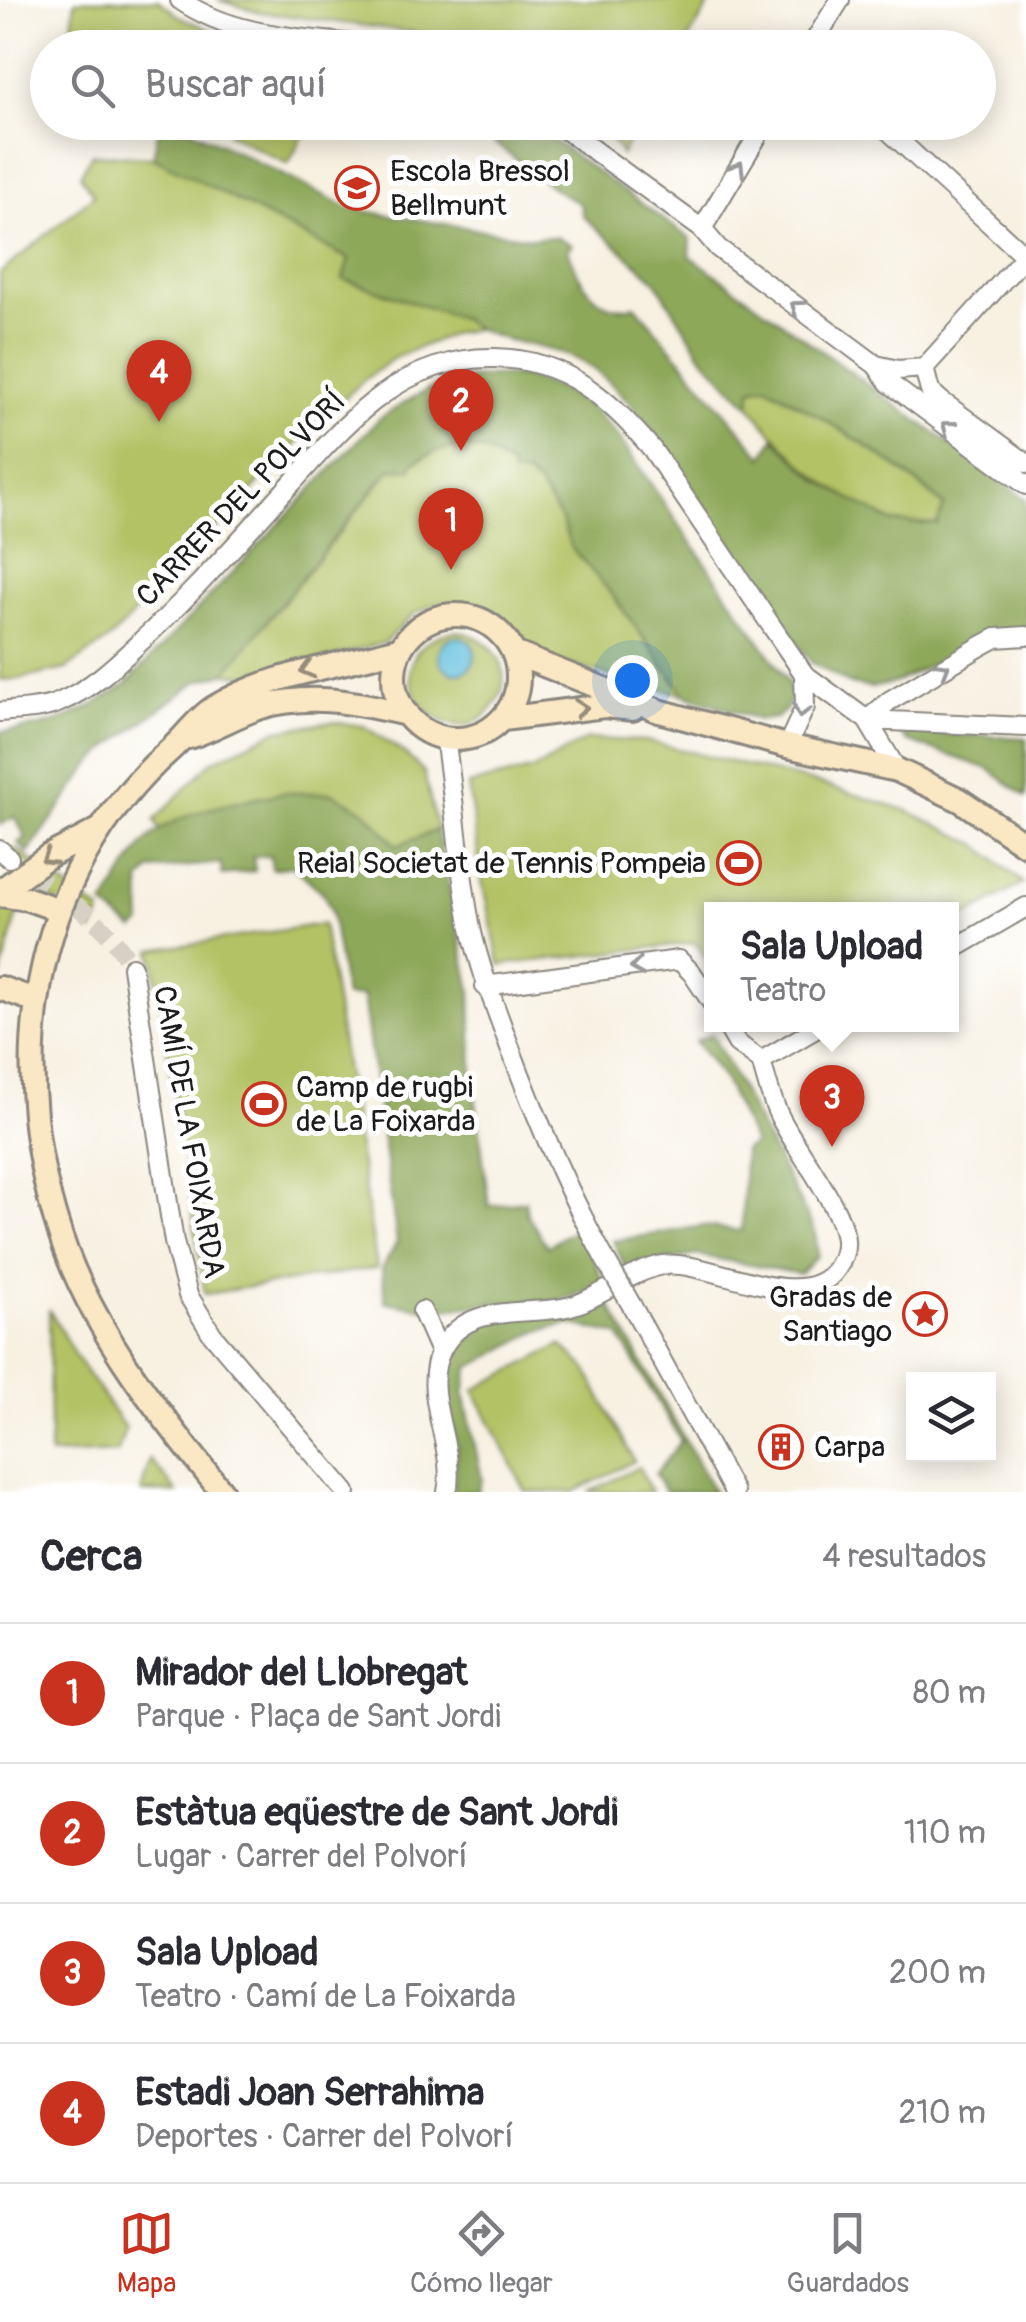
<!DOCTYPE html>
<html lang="es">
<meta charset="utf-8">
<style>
body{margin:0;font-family:Pangolin,sans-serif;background:#f2f2f3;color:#2b2b33}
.controls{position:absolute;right:30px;bottom:30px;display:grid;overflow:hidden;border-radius:0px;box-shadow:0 5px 25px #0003}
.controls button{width:90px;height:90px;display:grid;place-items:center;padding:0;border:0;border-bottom:2px solid #e1e1e2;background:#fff;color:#2b2b33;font:50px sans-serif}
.you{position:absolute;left:632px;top:680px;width:35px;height:35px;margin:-25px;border:8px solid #fff;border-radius:50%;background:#1a73e8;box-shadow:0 0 0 15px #1a73e833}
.badge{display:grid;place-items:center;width:65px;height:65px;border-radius:50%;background:#c8321e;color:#fff;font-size:32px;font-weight:700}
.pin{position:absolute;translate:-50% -82px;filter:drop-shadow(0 2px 5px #0008)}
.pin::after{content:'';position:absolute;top:52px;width:35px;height:30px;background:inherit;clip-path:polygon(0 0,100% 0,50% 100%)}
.popup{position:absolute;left:704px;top:902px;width:255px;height:130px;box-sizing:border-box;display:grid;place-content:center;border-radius:0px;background:#fff;filter:drop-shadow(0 2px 8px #0005);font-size:32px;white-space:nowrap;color:#7c7c81}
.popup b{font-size:38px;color:#2b2b33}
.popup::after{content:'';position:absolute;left:50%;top:100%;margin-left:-20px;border:20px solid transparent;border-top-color:#fff}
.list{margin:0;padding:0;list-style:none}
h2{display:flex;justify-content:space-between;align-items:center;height:130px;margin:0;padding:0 40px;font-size:42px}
h2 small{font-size:32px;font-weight:400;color:#7c7c81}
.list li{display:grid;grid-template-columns:65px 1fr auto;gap:30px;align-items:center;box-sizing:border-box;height:140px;padding:0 40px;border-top:2px solid #e1e1e2}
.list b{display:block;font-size:38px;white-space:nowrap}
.list p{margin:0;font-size:32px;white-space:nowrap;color:#7c7c81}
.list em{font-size:32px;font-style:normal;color:#7c7c81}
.icon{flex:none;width:55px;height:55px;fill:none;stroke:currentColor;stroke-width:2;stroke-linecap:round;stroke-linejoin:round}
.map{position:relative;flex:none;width:1026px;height:1492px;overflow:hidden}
.search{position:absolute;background:#fff;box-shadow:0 5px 25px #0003;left:30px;right:30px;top:30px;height:110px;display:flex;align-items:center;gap:25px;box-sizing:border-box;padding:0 35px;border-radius:55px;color:#7c7c81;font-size:38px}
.sheet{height:690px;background:#fff}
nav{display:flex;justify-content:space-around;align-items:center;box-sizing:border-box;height:140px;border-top:2px solid #e1e1e2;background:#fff;font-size:28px;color:#7c7c81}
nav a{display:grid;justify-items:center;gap:5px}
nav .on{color:#c8321e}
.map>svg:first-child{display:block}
.green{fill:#b3c265;stroke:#686f40;stroke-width:2.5;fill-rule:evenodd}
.forest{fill:#8ea85a;stroke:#55623b;stroke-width:2.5}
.water{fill:#60bfde;stroke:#3e6e7d;stroke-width:2.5}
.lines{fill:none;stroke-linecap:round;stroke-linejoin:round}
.street-tunnel{stroke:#d6d1c4;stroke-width:18;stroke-dasharray:18 9;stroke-linecap:butt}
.street-casing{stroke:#8a867f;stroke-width:22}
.secondary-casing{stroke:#8a867f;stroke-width:28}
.street{stroke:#fff;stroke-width:18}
.secondary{stroke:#fae7c3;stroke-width:22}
.street-bridge-casing{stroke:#8a867f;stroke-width:22;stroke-linecap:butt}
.street-bridge{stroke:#fff;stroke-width:18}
.oneway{stroke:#999}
.oneway2{stroke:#968c78}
.labels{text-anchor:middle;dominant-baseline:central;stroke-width:10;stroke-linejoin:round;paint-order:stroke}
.poi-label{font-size:30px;fill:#1c1c1c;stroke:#fff;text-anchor:start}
.street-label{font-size:30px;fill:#1c1c1c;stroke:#fff}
</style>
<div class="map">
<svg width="1026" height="1492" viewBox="0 0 1026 1492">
<rect width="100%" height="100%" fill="#fff"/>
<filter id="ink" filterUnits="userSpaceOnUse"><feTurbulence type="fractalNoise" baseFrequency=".01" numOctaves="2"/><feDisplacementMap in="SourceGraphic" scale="20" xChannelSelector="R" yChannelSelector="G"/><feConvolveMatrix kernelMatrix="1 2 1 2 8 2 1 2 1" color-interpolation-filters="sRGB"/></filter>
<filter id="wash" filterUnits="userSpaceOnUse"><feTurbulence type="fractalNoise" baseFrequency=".0048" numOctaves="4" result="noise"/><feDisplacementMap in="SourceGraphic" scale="40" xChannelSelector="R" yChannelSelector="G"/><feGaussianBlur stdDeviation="2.25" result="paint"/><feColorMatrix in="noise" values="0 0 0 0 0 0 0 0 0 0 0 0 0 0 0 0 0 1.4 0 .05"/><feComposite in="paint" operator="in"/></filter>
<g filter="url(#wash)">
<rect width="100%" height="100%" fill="#f7f1e2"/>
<path class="green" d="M75,0H158L179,16L234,41L278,47H82L72,26Z
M218,0H712L684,47H471L428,34L259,12Z
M282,123L304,134L288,164L228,133L234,123Z
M588,123H635L622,155L612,140Z
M92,154L153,157L349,259L344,279L460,318L475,329L452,334L394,358L364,380L302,438L111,638L66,669L19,679L0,680V273L94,195L80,175Z
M765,385C827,421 891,457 944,506L937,525C923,524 903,526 890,521C833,498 787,454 750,406L751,389Z
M455,446L485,451L538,484L562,521L571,547L611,593L685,695L556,662L530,647L503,617L491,609L475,604L456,602L435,605L414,614L384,643L257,677L225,673L391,469H411L412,464L438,449Z
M455,631C489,635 517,666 497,701C451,777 353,653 455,631ZM452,638L473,647L474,659L469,669L453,673C436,665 436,646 452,638Z
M333,722L364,726L404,753L424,772L437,830L397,846L365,811L207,809L160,830L154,821L212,761L277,730Z
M587,739L646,741L814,782L906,810L977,844L1023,883L952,925V910H712V969L696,943L500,965L482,882L468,785L535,769Z
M16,849L101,912L93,931L6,864Z
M0,905H20L1,976L0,975Z
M323,924L377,1268L205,1294L152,950Z
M49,1309L74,1354L125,1428L118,1452L50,1455Z
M561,1345L585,1367L634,1461L574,1492H526L474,1390Z
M150,1459L177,1492H141Z
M639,1467L651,1492H589Z"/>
<path class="forest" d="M160,123H178L352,209L530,238L558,237L572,245L568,249C576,277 599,319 635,305L763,457L774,438L818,480L892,522L937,524L944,505C891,457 827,421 766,385L751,389L750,406L702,356L655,280L583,216L580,204L553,188L469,123H529L691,239L690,256L1026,499V631L944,659L894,683L871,688L850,684L811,662C771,607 733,549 694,493C664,449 637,401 593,369C553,340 500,349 460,318L343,279L349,259L153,157Z
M520,375L560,389L590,406L619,438L789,683L791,699L786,710L776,718L759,720L685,695L611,593L571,547L562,521L538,484L525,474H512V467C479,442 446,441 412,464L411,469H390L225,673L198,681L109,747L89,767L28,853L18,843L26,838L15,817L0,825V732C53,728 82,714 125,685L379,419C436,381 452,376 520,375Z
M914,732L1026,738V797L989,769L907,741L901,734Z
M282,793H332L365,811L397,846L437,830L471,990L473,1079L489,1206L525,1201L527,1214L547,1247L579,1226L605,1285L559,1301L494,1303L434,1310L385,1302L382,1269L397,1242L363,996L345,997L331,910L323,893L293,866L272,869L270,856L253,857L255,871L222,875L221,863L151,870L140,881L142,923L134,930L104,906C117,886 128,863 143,845C171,810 241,802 282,793Z
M712,1034L815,1231L818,1255L800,1274L696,1255L626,1269L613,1241L703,1226L742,1231L744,1150L754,1144L723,1078L695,1041Z
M606,1298L714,1492H665L655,1474L681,1441L619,1335L569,1324L535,1332L469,1368L464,1394L482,1479L478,1492H453L457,1446L448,1406L447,1367L462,1344L486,1323Z"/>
<path class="water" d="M439 655a18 18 0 1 1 36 0a18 18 0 1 1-36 0Z"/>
</g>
<g filter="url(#ink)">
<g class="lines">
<path class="street-tunnel" d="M9,858C53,890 106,918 132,967"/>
<g class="street-casing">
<path id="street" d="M180,0C241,42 316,37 386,48
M810,48L840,0
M555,122L702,229L718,248L876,365L889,383L1026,485
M879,122L1026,257
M702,229L766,122
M1026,255L924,368L930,391L940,400L1026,463
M876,365L898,370L924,368
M0,712C18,710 43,710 60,702C90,689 114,667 138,644C192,595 240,539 290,485C319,454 347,420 382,395C414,371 454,357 495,358C564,359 609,398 652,449L804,674L867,720L897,770
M867,720L889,701L981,646L996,638L1026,636
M867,720L1026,727
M445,738C455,802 458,865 471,928C480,969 495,1006 509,1045C537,1120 567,1191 606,1261
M787,746L805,707L804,674
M0,850L9,858
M952,950L1026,907
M132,967L174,1242L188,1295L212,1334L346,1492
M485,986L679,960L692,973L712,1003
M726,1024L737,1043L761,1061
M761,1061L824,1024
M632,1306L734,1492
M422,1311L440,1352
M447,1492C457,1447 419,1392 442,1349C470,1296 535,1321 580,1303C605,1293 638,1269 663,1265C710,1259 804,1318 837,1268C843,1259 846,1250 845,1240C843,1209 796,1149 781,1119C771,1101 767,1081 761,1061"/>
</g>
<g class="secondary-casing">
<path id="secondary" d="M394 677a62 62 0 1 1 124 0a62 62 0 1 1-124 0Z
M514,653L659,711L787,746L897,770L960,800L1026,845
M503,719L604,706L633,709
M189,737C214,729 236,715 261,707C312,692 357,703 407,714
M0,891L47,857L99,830
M0,895L28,899L59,910
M0,988L37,1001
M222,1492C163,1418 100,1341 66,1251C2,1075 26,877 171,749C186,736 198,717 215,707C273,672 338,667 401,648"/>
</g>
<use href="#street" class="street"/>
<use href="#secondary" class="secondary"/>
<g class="street-bridge-casing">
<path id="street-bridge" d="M606,1261L632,1306"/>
</g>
<use href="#street-bridge" class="street-bridge"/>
</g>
<defs><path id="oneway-chevron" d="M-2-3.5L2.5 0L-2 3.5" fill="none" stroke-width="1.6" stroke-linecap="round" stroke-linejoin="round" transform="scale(2.5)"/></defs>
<g class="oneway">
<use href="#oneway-chevron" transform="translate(738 168) rotate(-59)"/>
<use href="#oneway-chevron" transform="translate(797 307) rotate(-144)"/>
<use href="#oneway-chevron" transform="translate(948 427) rotate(-143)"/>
<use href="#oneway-chevron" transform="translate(943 669) rotate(-31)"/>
<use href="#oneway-chevron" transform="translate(801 711) rotate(104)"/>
<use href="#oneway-chevron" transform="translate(637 967) rotate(172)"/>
</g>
<g class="oneway2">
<use href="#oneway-chevron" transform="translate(307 670) rotate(165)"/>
<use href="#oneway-chevron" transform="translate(581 708) rotate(-5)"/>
<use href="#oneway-chevron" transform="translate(48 858) rotate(148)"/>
</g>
</g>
<defs>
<g id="school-ring" transform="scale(2.25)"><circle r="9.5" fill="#fff" stroke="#c8321e" stroke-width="1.5"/><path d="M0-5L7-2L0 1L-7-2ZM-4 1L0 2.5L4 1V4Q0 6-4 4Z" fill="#c8321e"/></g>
<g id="stadium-ring" transform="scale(2.25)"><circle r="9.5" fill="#fff" stroke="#c8321e" stroke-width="1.5"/><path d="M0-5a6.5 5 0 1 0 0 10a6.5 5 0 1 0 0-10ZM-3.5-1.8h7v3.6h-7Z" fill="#c8321e"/></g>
<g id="sight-ring" transform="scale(2.25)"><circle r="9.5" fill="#fff" stroke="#c8321e" stroke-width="1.5"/><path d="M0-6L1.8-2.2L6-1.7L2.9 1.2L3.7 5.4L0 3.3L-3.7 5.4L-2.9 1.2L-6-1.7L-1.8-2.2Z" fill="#c8321e"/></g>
<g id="building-ring" transform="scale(2.25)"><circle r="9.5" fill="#fff" stroke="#c8321e" stroke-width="1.5"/><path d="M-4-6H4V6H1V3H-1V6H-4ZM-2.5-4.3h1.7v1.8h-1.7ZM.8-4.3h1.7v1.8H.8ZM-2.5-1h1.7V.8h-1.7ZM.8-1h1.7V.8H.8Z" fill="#c8321e"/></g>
</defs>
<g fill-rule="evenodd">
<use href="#school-ring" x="357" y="188"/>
<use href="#stadium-ring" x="739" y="863"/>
<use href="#stadium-ring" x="264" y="1104"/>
<use href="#sight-ring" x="925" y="1314"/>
<use href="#building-ring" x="781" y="1447"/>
</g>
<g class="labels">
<g class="poi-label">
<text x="390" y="171">Escola Bressol<tspan x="390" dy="34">Bellmunt</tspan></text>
<text x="706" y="863" text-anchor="end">Reial Societat de Tennis Pompeia</text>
<text x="296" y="1087">Camp de rugbi<tspan x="296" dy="34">de La Foixarda</tspan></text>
<text x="892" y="1297" text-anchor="end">Gradas de<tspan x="892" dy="34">Santiago</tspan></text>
<text x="814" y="1447">Carpa</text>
</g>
<g class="street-label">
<text transform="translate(241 499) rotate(-46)">CARRER DEL POLVORÍ</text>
<text transform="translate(189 1132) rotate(80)">CAMÍ DE LA FOIXARDA</text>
</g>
</g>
</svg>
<div class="controls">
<button><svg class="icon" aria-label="layers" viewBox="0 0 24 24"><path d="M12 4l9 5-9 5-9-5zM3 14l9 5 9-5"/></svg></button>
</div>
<div class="you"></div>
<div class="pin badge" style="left:451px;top:570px">1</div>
<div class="pin badge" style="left:461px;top:451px">2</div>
<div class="pin badge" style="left:832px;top:1147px">3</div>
<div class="popup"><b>Sala Upload</b>Teatro</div>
<div class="pin badge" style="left:159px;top:422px">4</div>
<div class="search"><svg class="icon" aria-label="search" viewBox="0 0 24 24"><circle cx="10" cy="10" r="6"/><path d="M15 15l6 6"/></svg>Buscar aquí</div>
</div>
<section class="sheet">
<h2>Cerca<small>4 resultados</small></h2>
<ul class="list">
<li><span class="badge">1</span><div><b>Mirador del Llobregat</b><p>Parque · Plaça de Sant Jordi</p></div><em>80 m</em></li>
<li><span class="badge">2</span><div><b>Estàtua eqüestre de Sant Jordi</b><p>Lugar · Carrer del Polvorí</p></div><em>110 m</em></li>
<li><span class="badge">3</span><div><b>Sala Upload</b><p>Teatro · Camí de La Foixarda</p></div><em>200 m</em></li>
<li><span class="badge">4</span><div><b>Estadi Joan Serrahima</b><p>Deportes · Carrer del Polvorí</p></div><em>210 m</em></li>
</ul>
</section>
<nav>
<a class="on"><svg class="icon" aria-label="map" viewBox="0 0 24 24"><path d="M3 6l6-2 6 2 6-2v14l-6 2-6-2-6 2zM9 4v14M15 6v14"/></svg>Mapa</a>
<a><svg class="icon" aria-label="directions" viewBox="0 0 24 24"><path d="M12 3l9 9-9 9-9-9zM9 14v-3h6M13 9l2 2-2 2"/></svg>Cómo llegar</a>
<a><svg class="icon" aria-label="saved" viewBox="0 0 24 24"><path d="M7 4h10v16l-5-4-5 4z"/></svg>Guardados</a>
</nav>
